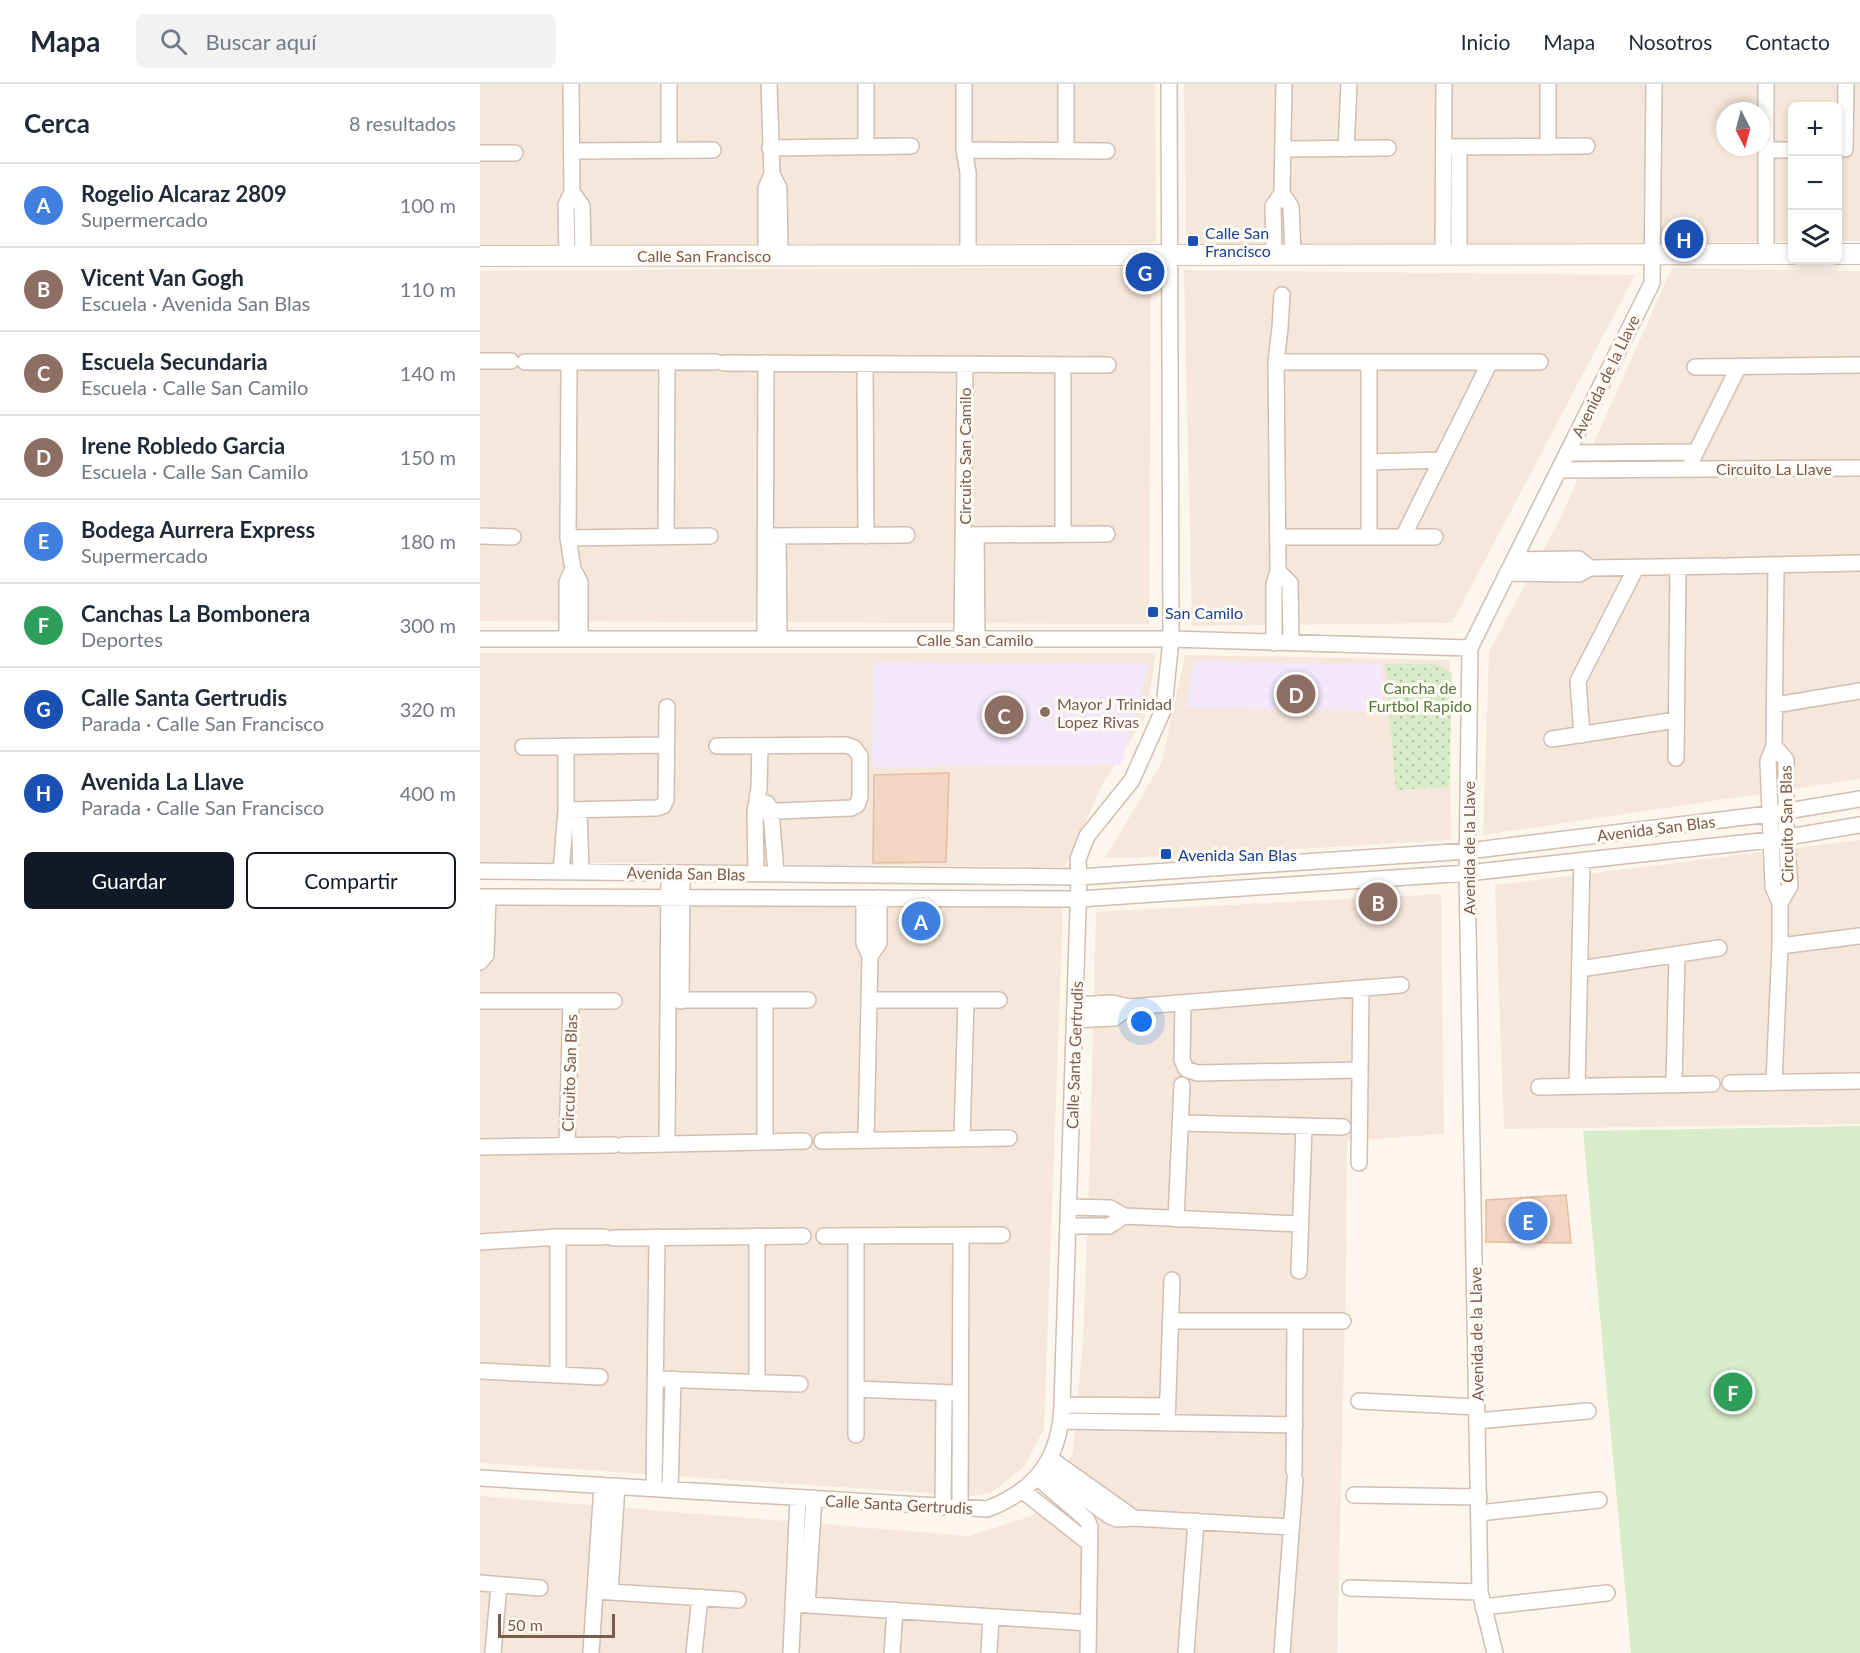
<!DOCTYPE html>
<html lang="es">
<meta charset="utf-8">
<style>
body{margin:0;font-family:Lato,sans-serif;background:#f2f2f3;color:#1f2937}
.controls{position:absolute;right:18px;top:18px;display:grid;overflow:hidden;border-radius:9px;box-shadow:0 3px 9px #0003}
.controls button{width:54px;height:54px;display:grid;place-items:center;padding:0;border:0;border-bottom:2px solid #e0e1e3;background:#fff;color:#1f2937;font:30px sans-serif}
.compass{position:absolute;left:1236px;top:18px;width:54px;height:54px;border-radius:50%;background:#fff;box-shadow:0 3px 9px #0003;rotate:174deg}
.scale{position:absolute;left:18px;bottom:15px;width:117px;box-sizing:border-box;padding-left:6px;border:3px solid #7a5c4d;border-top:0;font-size:16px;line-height:21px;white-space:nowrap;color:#7a5c4d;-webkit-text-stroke:4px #fffaf3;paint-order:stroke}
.you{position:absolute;left:662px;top:938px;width:21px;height:21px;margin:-15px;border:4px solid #fff;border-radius:50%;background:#1a73e8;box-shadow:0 0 0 9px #1a73e833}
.badge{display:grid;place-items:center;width:39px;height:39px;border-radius:50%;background:#111827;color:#fff;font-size:20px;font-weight:700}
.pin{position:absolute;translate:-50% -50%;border:3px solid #fff;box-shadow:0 2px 6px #0006}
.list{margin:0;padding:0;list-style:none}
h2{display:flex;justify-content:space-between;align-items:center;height:78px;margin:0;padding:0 24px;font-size:26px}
h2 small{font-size:20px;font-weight:400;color:#747a83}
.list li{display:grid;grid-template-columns:39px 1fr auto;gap:18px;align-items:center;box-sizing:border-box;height:84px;padding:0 24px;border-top:2px solid #e0e1e3}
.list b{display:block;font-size:22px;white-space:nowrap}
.list p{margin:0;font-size:20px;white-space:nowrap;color:#747a83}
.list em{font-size:20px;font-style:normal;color:#747a83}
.actions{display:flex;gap:12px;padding:18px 24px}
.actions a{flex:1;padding:14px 0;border:2px solid #111827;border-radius:9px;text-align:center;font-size:21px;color:#111827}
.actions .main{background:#111827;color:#fff}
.icon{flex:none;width:33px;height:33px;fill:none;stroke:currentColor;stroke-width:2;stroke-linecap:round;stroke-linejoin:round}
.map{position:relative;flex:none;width:1380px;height:1569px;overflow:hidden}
header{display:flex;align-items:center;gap:36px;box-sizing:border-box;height:84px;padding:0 30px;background:#fff;border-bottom:2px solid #e0e1e3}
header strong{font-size:28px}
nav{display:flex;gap:33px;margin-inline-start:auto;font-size:21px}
.search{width:420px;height:54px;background:#f2f2f3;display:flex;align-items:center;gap:15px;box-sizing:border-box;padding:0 21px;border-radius:9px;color:#747a83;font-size:22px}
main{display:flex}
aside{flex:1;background:#fff}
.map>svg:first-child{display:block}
.residential{fill:#f5e8da;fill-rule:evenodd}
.education{fill:#f3e8fa}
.grass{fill:url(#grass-dots)}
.garden{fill:#d8ecc9}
.building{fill:#f3d5c3;stroke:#e6bba3;stroke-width:1.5}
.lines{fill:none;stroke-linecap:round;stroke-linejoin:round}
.minor-casing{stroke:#d1beb0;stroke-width:18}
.tertiary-casing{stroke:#d1beb0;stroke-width:22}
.minor{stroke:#fff;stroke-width:15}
.tertiary{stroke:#fff;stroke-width:20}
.transit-dot{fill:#1a4fb4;stroke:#fffaf3;stroke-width:2}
.education-dot{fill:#8d6e63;stroke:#fffaf3;stroke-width:2}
.labels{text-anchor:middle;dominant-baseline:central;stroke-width:6;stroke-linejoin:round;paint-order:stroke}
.transit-label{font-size:16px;fill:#164399;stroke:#fffaf3;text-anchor:start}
.street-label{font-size:16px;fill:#7a5c4d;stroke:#fffaf3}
.park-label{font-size:16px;fill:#537a41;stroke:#fffaf3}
.education-label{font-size:16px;fill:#785e54;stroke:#fffaf3;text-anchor:start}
</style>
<header>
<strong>Mapa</strong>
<div class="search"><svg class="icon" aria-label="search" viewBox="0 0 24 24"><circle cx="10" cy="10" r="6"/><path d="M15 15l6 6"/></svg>Buscar aquí</div>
<nav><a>Inicio</a><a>Mapa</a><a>Nosotros</a><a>Contacto</a></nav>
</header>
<main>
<aside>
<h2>Cerca<small>8 resultados</small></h2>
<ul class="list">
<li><span class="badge" style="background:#3f7fe0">A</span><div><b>Rogelio Alcaraz 2809</b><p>Supermercado</p></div><em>100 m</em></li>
<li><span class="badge" style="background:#8d6e63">B</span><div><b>Vicent Van Gogh</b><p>Escuela · Avenida San Blas</p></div><em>110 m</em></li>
<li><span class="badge" style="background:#8d6e63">C</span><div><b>Escuela Secundaria</b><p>Escuela · Calle San Camilo</p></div><em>140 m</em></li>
<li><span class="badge" style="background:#8d6e63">D</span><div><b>Irene Robledo Garcia</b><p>Escuela · Calle San Camilo</p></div><em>150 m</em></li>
<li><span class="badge" style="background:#3f7fe0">E</span><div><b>Bodega Aurrera Express</b><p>Supermercado</p></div><em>180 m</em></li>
<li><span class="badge" style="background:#2e9e5b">F</span><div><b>Canchas La Bombonera</b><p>Deportes</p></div><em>300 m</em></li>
<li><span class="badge" style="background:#1a4fb4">G</span><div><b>Calle Santa Gertrudis</b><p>Parada · Calle San Francisco</p></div><em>320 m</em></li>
<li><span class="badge" style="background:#1a4fb4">H</span><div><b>Avenida La Llave</b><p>Parada · Calle San Francisco</p></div><em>400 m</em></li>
</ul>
<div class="actions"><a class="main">Guardar</a><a>Compartir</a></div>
</aside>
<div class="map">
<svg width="1380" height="1569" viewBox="0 0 1380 1569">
<defs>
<pattern id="grass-dots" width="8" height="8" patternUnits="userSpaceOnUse" patternTransform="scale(1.5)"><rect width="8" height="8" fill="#d8ecc9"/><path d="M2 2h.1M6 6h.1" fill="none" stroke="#b4c2a5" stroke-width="1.8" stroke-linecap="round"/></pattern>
</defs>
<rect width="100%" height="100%" fill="#fdf6ec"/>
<path class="residential" d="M0,0H675L676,159L0,161Z
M704,0H1380V157H1358V22H1312V158L706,162ZM1245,27H1281V63H1245Z
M671,183L669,540L0,537V187Z
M1192,184L1380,187V695L1003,751L1009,568L1080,435Z
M704,186L1155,191L972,539L712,542Z
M0,569H676L666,632L623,699L585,783L0,778Z
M705,571L970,576L971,756L704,772L625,774L682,678Z
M1380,756V1040L1024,1045L1015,801Z
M961,810L964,1050L867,1057L866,1187L857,1569H0V1412L489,1452L552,1432L593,1369L603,1258L610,1070L616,828Z
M0,821L583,823L564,1345L544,1383L511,1409L493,1412L0,1379Z"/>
<path class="education" d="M714,577L901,580L903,627L706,624Z
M393,578L670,580L641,681L392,683Z"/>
<path class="grass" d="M905,580H956L972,589L969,703L916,706Z"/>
<path class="garden" d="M1380,1042V1569H1151L1103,1047Z"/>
<path class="building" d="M469,689L466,778L393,779L394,691Z
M1086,1111L1091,1159L1006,1158V1116Z"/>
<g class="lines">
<g class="minor-casing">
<path id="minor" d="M189,0V66
M289,0L292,90L299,104L300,171
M386,0V62
M484,0V66L488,88V171
M1068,0V63
M964,63L1107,62
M290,64L431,62
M804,65L908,64
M866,65L869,0
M1365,65L1366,0
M484,66L627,67
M1286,66H1312
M92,67L233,66
M586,67V0
M0,69H35
M92,108L102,122L103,172
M802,109L811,123L813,170
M963,170L964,0
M979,170V63
M1286,170V0
M286,171V104L292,90
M794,171L793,122L802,109L804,0
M87,172L86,121L92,108L91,0
M0,277H31
M45,278H236
M89,278L88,454L93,485L100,498V555
M796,278H1060
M889,278V453
M244,279L628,281
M385,280L386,452
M583,281V450
M1215,283L1380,281
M1087,369L1216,368
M1212,376L1259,282
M889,378L961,376
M1079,386L1380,384
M484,451L627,450
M496,451L497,555
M0,452L33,453
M285,452L427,451
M298,452L299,555
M186,453L187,278
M798,453H955
M923,453L1010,278
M88,454L230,452
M1034,476L1099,475L1110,484
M1248,482L1380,479
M798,487L810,499L811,559
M1027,489L1099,490L1110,484L1241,482
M0,555H691L990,564
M87,555V498L93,485
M285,555L286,279
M482,555L485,280
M794,559V500L798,487L796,278L800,244L802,211
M1295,621L1380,607
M1102,651L1098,597L1156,484
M1072,655L1196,636
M237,662L366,661L374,664L380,672V713L377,721L371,724L275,728
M1294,662L1306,676V754L1310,802L1300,819
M43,663L186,661
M1196,674L1198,483
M287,719L291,727L296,790
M86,726L177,724L183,722L186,716L187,623
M99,726L101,788
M0,787L599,793L988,767L1289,730L1380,715
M81,788L86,726V663
M276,790L275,728L279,704L280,662
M0,813L599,815L987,789L1290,756L1380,741
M384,814V859L390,872L386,1056
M1300,862L1380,852
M390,872L399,859V814
M0,878L6,871L8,813
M1100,885L1239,864
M188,916H328
M389,916H519
M0,917H134
M201,917L202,789
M703,919L702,976L706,985L717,989L880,986
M595,921L632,919L650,923L921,901
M595,936L634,934L650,923
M1294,998L1300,862V819L1293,803L1288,677L1294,662L1296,481
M1250,999L1380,997
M1194,1000L1197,870
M1097,1002L1102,777
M1059,1003L1232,1000
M700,1039L863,1043
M482,1054L486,916
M342,1057L529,1054
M285,1058V916
M187,1060L189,789
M143,1061L324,1057
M87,1062L91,917
M0,1063L134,1061
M879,1079L881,905
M589,1123L630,1124L644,1132L820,1140
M696,1135L702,1001
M588,1142H629L644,1132
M344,1152L522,1151
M133,1154L323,1152
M0,1158L78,1153H124
M819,1187L824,1042
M690,1237H863
M0,1287L120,1293
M78,1291V1153
M176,1295L320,1300
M277,1298V1152
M376,1305L474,1309
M879,1317L997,1323
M582,1321L687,1322
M581,1337L815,1341
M997,1337L1108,1327
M687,1339L692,1196
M376,1351V1152
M571,1375L654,1434
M564,1386L630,1432L637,1435L654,1434L811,1443
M814,1387L815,1237
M557,1393L607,1436L610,1443L608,1569
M0,1394L507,1425C557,1406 580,1374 582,1321L599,793L598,775L607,752L652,696L684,624L691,555L689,0
M174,1405L177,1153
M190,1406L193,1295
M543,1407L609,1459
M874,1411L999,1413
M463,1423L464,1309
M480,1423L481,1151
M999,1429L1119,1416
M0,1499L60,1504
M870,1504L1000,1508
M115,1507L258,1516
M130,1508L137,1402
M313,1520L609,1539
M327,1521L334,1414
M1003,1523L1127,1509
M13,1569L19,1501
M111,1569L122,1401
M214,1569L220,1513
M311,1569L318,1414
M412,1569L415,1526
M509,1569L511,1533
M706,1569L716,1437
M802,1569L815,1396
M1015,1569L1000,1508L987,789L990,564L1172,199L1174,0"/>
</g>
<g class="tertiary-casing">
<path id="tertiary" d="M1358,170H1380
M0,172L1312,170"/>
</g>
<use href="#minor" class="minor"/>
<use href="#tertiary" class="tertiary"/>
</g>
<g class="transit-dot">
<rect x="707" y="151" width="12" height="12" rx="3"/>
<rect x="667" y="522" width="12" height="12" rx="3"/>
<rect x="680" y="764" width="12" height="12" rx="3"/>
</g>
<circle class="education-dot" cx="565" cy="628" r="6"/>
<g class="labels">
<g class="transit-label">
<text x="725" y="148">Calle San<tspan x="725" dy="18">Francisco</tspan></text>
<text x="685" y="528">San Camilo</text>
<text x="698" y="770">Avenida San Blas</text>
</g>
<g class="street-label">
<text x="224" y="171">Calle San Francisco</text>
<text transform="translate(1125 292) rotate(-64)">Avenida de la Llave</text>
<text transform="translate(484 372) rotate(-90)">Circuito San Camilo</text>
<text x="1294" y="384">Circuito La Llave</text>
<text x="495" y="555">Calle San Camilo</text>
<text transform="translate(1306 740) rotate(-91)">Circuito San Blas</text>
<text transform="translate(1176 744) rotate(-7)">Avenida San Blas</text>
<text transform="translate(988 764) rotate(-90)">Avenida de la Llave</text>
<text transform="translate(206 789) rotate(1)">Avenida San Blas</text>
<text transform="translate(594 971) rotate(-88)">Calle Santa Gertrudis</text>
<text transform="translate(89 989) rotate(-88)">Circuito San Blas</text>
<text transform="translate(996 1250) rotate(-91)">Avenida de la Llave</text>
<text transform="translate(419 1420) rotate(3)">Calle Santa Gertrudis</text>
</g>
<g class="park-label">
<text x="940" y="603">Cancha de<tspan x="940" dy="18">Furtbol Rapido</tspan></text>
</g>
<g class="education-label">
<text x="577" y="619">Mayor J Trinidad<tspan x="577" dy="18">Lopez Rivas</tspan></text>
</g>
</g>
</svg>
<div class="controls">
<button>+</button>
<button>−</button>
<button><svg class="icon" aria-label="layers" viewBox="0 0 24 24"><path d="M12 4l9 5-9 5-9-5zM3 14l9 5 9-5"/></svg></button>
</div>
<svg class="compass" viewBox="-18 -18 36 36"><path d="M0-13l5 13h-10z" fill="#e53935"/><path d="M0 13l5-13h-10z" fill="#747a83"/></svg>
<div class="scale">50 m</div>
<div class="you"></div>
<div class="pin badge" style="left:441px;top:837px;background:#3f7fe0">A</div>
<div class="pin badge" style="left:898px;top:818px;background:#8d6e63">B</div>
<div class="pin badge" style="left:524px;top:631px;background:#8d6e63">C</div>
<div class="pin badge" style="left:816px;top:610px;background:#8d6e63">D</div>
<div class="pin badge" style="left:1048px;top:1137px;background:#3f7fe0">E</div>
<div class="pin badge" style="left:1253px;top:1308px;background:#2e9e5b">F</div>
<div class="pin badge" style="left:665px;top:188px;background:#1a4fb4">G</div>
<div class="pin badge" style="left:1204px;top:155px;background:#1a4fb4">H</div>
</div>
</main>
